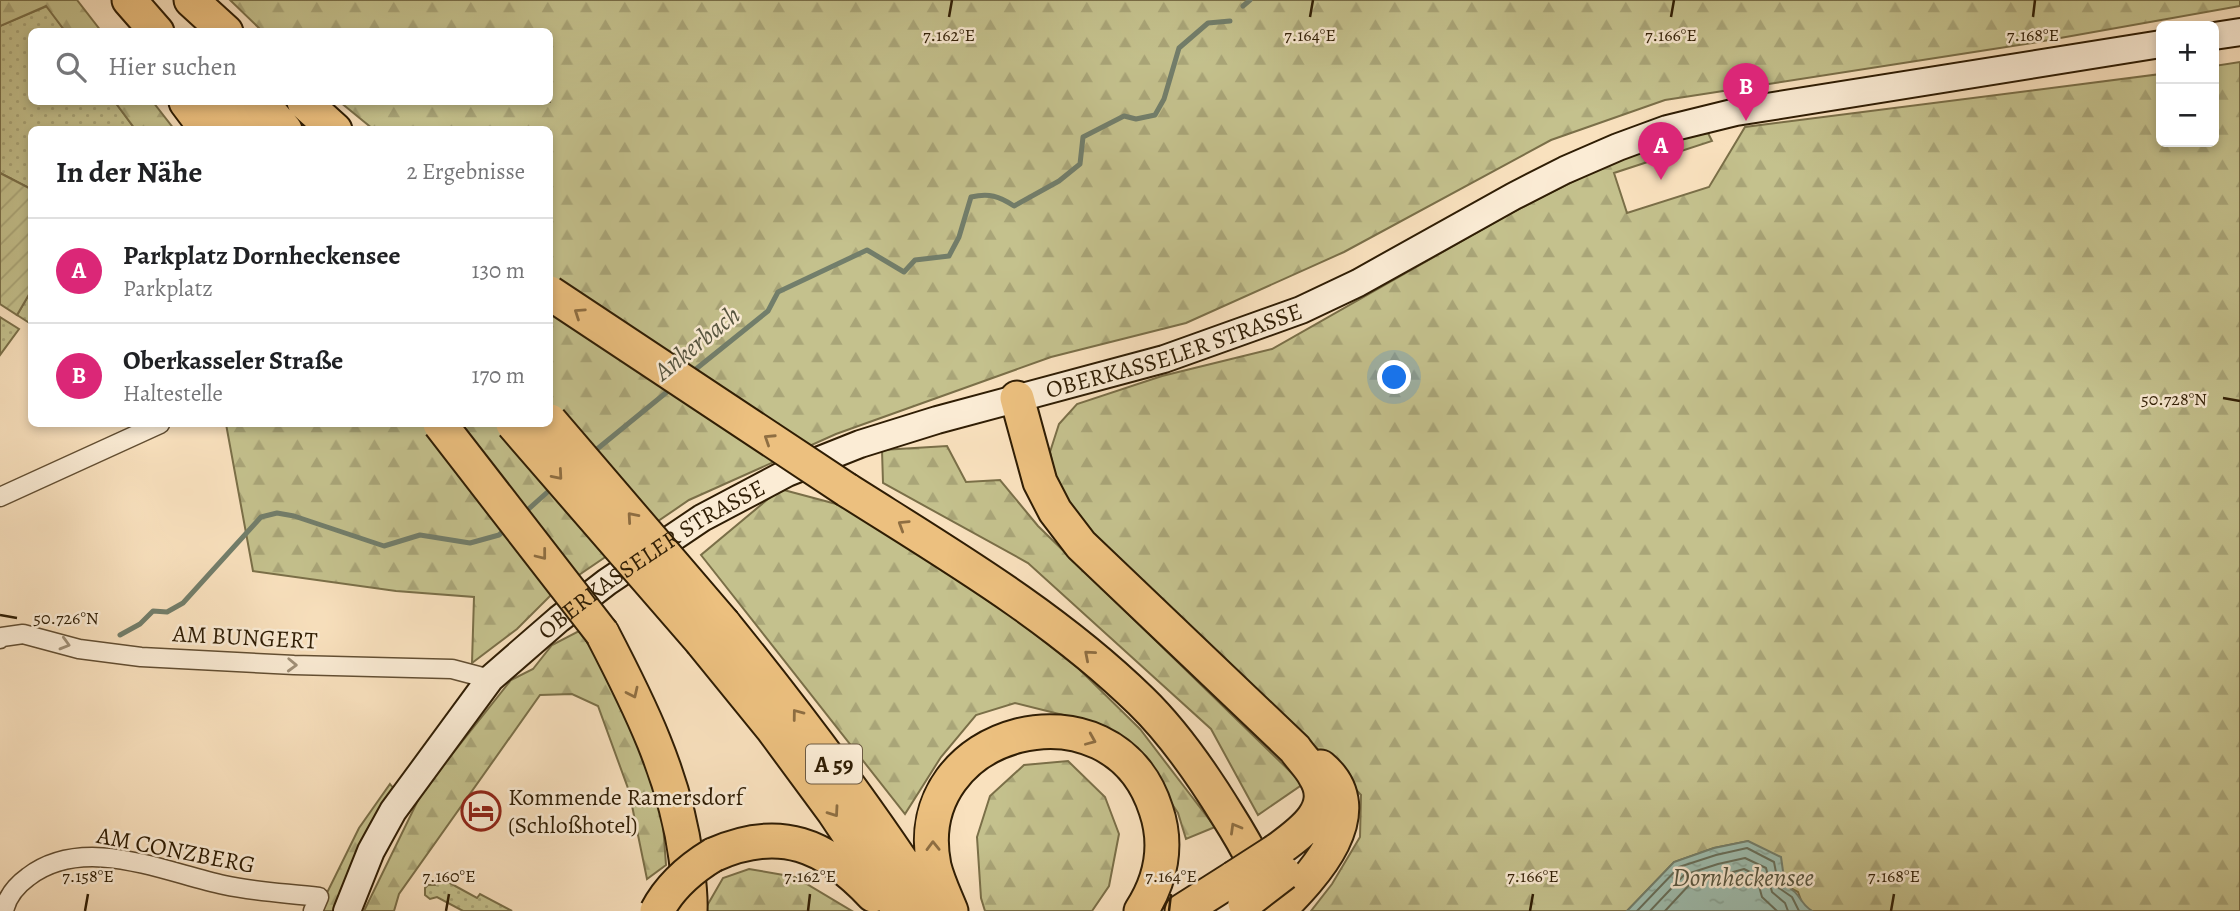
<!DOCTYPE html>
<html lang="de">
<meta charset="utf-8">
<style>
body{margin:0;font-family:Alegreya,serif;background:#f6f6f6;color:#202124}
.controls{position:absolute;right:21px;top:21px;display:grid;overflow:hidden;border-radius:10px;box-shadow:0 4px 10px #0003}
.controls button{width:63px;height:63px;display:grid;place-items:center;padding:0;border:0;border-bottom:2px solid #e0e0e0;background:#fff;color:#202124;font:35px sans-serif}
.you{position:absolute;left:1395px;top:378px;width:24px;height:24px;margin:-18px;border:5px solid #fff;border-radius:50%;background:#1a73e8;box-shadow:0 0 0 10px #1a73e833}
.badge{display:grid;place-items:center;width:46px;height:46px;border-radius:50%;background:#db2777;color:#fff;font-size:23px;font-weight:700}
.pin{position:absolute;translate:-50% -58px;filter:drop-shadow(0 2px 4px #0008)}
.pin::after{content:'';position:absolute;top:37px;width:24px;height:21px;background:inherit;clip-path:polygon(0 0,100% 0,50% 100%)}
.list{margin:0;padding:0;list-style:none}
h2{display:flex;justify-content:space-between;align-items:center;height:91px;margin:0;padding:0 28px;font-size:30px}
h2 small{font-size:23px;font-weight:400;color:#757577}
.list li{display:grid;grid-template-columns:46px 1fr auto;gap:21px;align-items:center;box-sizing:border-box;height:105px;padding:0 28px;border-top:2px solid #e0e0e0}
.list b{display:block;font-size:26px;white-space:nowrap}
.list p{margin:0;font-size:23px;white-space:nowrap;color:#757577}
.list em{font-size:23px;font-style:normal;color:#757577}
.icon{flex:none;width:38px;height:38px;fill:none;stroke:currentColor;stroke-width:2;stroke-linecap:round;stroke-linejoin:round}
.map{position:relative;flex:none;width:2240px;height:911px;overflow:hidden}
.search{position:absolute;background:#fff;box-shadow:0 4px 10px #0003;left:28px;top:28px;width:525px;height:77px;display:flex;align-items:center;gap:18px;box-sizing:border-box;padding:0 24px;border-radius:10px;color:#757577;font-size:26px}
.panel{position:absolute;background:#fff;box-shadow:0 4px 10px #0003;left:28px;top:126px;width:525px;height:301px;border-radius:10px}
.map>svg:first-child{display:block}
.grass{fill:url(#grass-dots);stroke:#7a6f48;stroke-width:2}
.forest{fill:url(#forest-firs);stroke:#7a6f48;stroke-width:2}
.garden{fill:url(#garden-furrows);stroke:#7a6f48;stroke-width:2}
.water{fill:url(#water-ripples);stroke:#727e6b;stroke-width:2}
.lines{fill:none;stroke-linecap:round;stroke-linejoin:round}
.shore{stroke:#666e5a;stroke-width:2}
.stream{stroke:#727e6b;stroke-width:5}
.street-casing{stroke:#624e32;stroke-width:21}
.secondary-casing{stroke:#2f1d04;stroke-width:30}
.highway-casing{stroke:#2f1d04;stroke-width:37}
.street{stroke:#fbecd5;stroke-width:18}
.secondary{stroke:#fbecd5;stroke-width:26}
.highway{stroke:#ecc07f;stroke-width:33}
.highway-bridge-casing{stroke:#2f1d04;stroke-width:37;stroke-linecap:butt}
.highway-bridge{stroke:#ecc07f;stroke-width:33}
.oneway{stroke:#8e6e42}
.oneway2{stroke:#9f8f77}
.ticks{fill:none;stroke:#2f1d04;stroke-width:2.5}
.labels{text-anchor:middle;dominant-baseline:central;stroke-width:5;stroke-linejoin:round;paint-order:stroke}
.shield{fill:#fbecd5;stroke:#6c5b43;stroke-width:2}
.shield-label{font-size:23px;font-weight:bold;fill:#2f1d04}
.street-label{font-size:24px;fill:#2f1d04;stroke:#fbecd5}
.poi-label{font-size:24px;fill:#2f1d04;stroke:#fbecd5;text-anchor:start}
.water-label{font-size:26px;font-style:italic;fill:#565540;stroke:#fbecd5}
.ticks-label{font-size:18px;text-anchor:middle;fill:#2f1d04;stroke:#fbecd5;stroke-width:5;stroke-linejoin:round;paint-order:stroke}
</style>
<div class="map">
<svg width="2240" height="911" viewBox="0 0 2240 911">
<defs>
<pattern id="grass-dots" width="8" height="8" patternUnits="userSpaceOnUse" patternTransform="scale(1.75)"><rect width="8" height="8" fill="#c4c18d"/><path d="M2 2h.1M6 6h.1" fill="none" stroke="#a9a578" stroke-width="1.8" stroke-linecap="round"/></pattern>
<pattern id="forest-firs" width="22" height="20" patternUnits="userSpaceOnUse" patternTransform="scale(1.75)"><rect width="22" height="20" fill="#c4c18d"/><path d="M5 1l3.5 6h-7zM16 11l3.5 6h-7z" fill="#a9a578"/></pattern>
<pattern id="garden-furrows" width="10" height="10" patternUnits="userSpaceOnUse" patternTransform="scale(1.75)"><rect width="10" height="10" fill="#c4c18d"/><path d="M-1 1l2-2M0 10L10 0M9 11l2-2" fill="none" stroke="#a9a578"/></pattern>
<pattern id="water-ripples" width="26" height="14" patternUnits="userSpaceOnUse" patternTransform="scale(1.75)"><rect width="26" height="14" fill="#9ebeb0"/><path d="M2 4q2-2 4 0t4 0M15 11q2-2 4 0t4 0" fill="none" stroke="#88a396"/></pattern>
</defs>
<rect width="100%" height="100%" fill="#f9e1be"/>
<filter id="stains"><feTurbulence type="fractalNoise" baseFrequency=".00286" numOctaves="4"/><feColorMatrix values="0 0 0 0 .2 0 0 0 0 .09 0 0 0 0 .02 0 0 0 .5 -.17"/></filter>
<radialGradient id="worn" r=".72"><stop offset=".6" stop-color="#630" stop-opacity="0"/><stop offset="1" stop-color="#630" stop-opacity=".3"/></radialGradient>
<path class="grass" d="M47,6L65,31L32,32V102H115L135,129L32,130L31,189L0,173V26Z
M31,291V324L17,315Z
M0,317L19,329L0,355Z
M437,876L477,898L480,894L512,911H463L437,897L430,899L425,895V888L428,885H435Z"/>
<path class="forest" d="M0,0H77L101,31H65L46,6L0,26Z
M230,0H2240V6L2032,43L1665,100L1551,140L1344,252L1186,323L1051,357L836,434L689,500L554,592L517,629L472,663L474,597L396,591L253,571L226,424H550V130L373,129L340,102H550V32L262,31Z
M2240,62V911H1812L1803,906L1798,892L1785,885L1748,841L1714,848L1674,862L1627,911H1311L1332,884L1360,837L1361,795L1311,742L1110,555L1058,489L1050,452L1059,424L1077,404L1162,376L1272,349L1513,212L1613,161L1692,135L1708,133L1712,141L1614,173L1627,213L1709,187L1745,127L2161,74V142H2214V66Z
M115,102H153L174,129H135Z
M947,446L966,482L1000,480L1038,526L1303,784L1258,815L1211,729L1028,563L883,483L882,450Z
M780,489L840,505L994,602L1079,669L1140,729L1215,827L1186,839L1178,813L1153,776L1112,739L1067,716L1015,703L976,715L941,757L905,814L701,555Z
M579,631L613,677L661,796L666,865L647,879L629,791L598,706L572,694L540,695L399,894L394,911H364L422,792L511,680L533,669L552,645Z
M1068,761L1105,797L1119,834L1109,886L1092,911H985L981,898L977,837L990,796L1024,765Z
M390,784L394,789L338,911H318L359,828Z
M749,869L795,877L852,911H704L723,878Z"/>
<path class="garden" d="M0,173L31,189V291L17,315L0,304Z"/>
<path class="water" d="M1748,841L1781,857L1785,885C1802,894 1798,902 1812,911H1627L1674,862L1714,848Z"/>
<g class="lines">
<path class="shore" d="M1637,911L1679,867L1716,855L1747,848L1774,862L1779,888L1792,897L1799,911
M1650,911L1684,875L1718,864L1745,858L1766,868L1772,892L1785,903L1788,911
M1665,911L1690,884L1744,869L1756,875L1762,897L1777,911"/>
<path class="stream" d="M1243,6L1250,0
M691,373L768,311L778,292L867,250L904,272L915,260L949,256L959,237L971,197C989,193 999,196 1014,206L1059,181L1080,164L1083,137L1124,116L1136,119L1155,115L1164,99L1179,48L1208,23L1230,21
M591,454L673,387
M523,514L552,488
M120,635L140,624L153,611L167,612L183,603L261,517L277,513L294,516L384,546L420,535L470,543L499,535L507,528"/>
<g class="street-casing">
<path id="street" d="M0,497L160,424
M0,639L2,637L23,634L79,649L141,657L294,665L452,669L490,679
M4,911C7,897 17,885 28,877C84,834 163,872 224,885C256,892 287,893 319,897L313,911"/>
</g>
<g class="secondary-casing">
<g id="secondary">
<path d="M2214,36L2240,32"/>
<path id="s1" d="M347,911L371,851L393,811L490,679L559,619L607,582L702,518L787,473L860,444L937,420L1164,359L1301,310L1358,283L1514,196L1565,170L1618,147L1667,129L1736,112L2161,44"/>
</g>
</g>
<g class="highway-casing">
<path id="highway" d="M129,0L157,32
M191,0L226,32
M186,102L207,130
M220,102L245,130
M261,102L285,130
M304,102L335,130
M1017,398L1040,482L1055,511L1081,545L1295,749C1301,758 1310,766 1315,776C1336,810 1299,834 1276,851
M847,490C948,554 1054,616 1141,701C1175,734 1203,775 1228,816C1247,846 1264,877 1275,911
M724,624C799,717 870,810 934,911
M602,633C639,704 675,776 686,858C688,876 691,893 690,911
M702,642L772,728L834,812L900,911
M713,855C780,825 826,845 873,895
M951,911C945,896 938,882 934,866C906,728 1113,675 1156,810C1168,845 1161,880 1141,911
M1182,911L1234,878
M1278,911C1313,876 1374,812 1321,767"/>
</g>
<use href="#street" class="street"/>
<use href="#secondary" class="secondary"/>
<use href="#highway" class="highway"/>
<g class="highway-bridge-casing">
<path id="highway-bridge" d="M550,293L847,490
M550,421L724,624
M440,424L602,633
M513,424L702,642
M1234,878L1276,851
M1245,903L1284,873
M657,911C670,886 690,869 713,855"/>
</g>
<use href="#highway-bridge" class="highway-bridge"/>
</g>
<defs><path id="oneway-chevron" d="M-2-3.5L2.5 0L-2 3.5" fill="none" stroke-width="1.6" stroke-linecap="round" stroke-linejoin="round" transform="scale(1.75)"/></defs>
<g class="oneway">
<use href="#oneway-chevron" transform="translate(579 313) rotate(-146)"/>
<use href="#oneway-chevron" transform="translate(769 439) rotate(-147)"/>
<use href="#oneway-chevron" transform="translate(558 475) rotate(49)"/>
<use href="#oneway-chevron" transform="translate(632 517) rotate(-131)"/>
<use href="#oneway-chevron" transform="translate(903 525) rotate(-148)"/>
<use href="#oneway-chevron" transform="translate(542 555) rotate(52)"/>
<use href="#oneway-chevron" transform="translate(1089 655) rotate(-139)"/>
<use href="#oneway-chevron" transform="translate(633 693) rotate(65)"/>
<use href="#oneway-chevron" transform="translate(797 714) rotate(-127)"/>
<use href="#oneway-chevron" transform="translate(1091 740) rotate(23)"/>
<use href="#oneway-chevron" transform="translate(834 812) rotate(55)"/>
<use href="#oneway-chevron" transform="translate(1235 828) rotate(-120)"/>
<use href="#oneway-chevron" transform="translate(933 846) rotate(-91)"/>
</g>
<g class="oneway2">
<use href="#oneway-chevron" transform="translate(65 644) rotate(16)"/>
<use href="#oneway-chevron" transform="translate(292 665) rotate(2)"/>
</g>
<path class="ticks" d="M949,17L952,0M1310,17L1313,0M1671,17L1674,0M2033,17L2035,0M2223,398L2240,401M0,615L17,618M85,911L88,894M446,911L449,894M808,911L810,894M1169,911L1171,894M1530,911L1533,894M1891,911L1894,894"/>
<defs>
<g id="hotel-ring" transform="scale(2.0125)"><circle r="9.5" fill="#fbecd5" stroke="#8f2418" stroke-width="1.5"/><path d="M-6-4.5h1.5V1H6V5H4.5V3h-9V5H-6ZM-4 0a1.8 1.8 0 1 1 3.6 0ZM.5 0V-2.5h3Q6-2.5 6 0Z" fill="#8f2418"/></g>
</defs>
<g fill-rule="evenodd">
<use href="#hotel-ring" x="481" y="811"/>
</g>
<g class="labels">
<rect class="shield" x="806" y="744.5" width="56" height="39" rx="5"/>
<g class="shield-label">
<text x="834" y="764">A 59</text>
</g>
<g class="street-label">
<text stroke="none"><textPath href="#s1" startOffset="1043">OBERKASSELER STRASSE</textPath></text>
<text stroke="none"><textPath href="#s1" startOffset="476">OBERKASSELER STRASSE</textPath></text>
<text transform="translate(245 637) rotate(3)">AM BUNGERT</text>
<text transform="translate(176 850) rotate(11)">AM CONZBERG</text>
</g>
<g class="poi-label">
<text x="508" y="797">Kommende Ramersdorf<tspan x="508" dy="28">(Schloßhotel)</tspan></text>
</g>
<g class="water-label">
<text transform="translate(697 343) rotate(-39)">Ankerbach</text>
<text x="1743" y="877">Dornheckensee</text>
</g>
</g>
<g class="ticks-label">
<text x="949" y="41">7.162°E</text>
<text x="1310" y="41">7.164°E</text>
<text x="1671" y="41">7.166°E</text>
<text x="2033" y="41">7.168°E</text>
<text x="2174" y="405">50.728°N</text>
<text x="66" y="624">50.726°N</text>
<text x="88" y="882">7.158°E</text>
<text x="449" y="882">7.160°E</text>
<text x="810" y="882">7.162°E</text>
<text x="1171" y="882">7.164°E</text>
<text x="1533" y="882">7.166°E</text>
<text x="1894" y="882">7.168°E</text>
</g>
<rect width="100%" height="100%" filter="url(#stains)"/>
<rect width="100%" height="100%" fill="url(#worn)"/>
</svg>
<div class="controls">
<button>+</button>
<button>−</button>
</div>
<div class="you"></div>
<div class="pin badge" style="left:1661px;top:180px">A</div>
<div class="pin badge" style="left:1746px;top:121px">B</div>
<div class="search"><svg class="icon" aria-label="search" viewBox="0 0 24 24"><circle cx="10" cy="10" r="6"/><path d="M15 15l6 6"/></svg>Hier suchen</div>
<section class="panel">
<h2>In der Nähe<small>2 Ergebnisse</small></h2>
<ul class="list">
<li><span class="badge">A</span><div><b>Parkplatz Dornheckensee</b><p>Parkplatz</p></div><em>130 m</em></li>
<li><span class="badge">B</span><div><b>Oberkasseler Straße</b><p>Haltestelle</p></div><em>170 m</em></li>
</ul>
</section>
</div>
